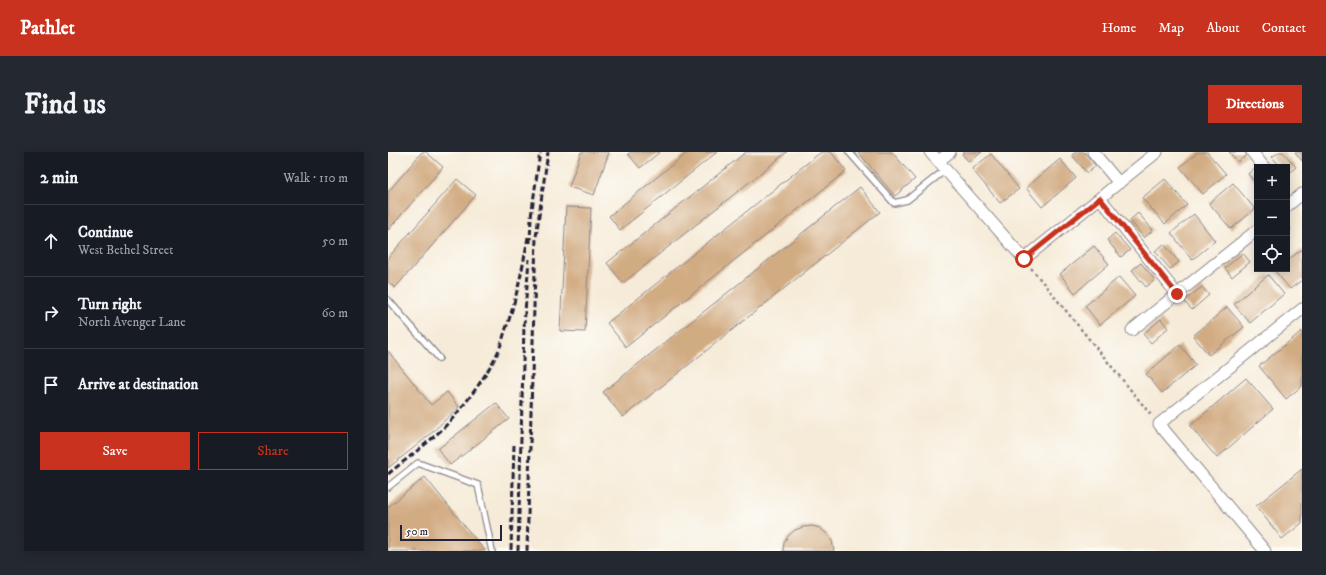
<!DOCTYPE html>
<meta charset="utf-8">
<style>
body{margin:0;font-family:"IM FELL DW Pica",serif;background:#242831;color:#f1f3f6}
.controls{position:absolute;right:12px;top:12px;display:grid;overflow:hidden;border-radius:0px;box-shadow:0 2px 10px #0003}
.controls button{width:36px;height:36px;display:grid;place-items:center;padding:0;border:0;border-bottom:1px solid #363941;background:#171b24;color:#f1f3f6;font:20px sans-serif}
.scale{position:absolute;left:12px;bottom:10px;width:102px;box-sizing:border-box;padding-left:4px;border:2px solid #22223b;border-top:0;font-size:11px;line-height:14px;white-space:nowrap;color:#22223b;-webkit-text-stroke:3px #fdfcf7;paint-order:stroke}
.stop{position:absolute;width:12px;height:12px;margin:-9px;border:3px solid #c8321e;border-radius:50%;background:#fff}
.stop.end{background:#c8321e;border-color:#fff;box-shadow:0 1px 4px #0008}
.list{margin:0;padding:0;list-style:none}
h2{display:flex;justify-content:space-between;align-items:center;height:52px;margin:0;padding:0 16px;font-size:17px}
h2 small{font-size:13px;font-weight:400;color:#9ea1a6}
.list li{display:grid;grid-template-columns:26px 1fr auto;gap:12px;align-items:center;box-sizing:border-box;height:72px;padding:0 16px;border-top:1px solid #363941}
.list b{display:block;font-size:15px;white-space:nowrap}
.list p{margin:0;font-size:13px;white-space:nowrap;color:#9ea1a6}
.list em{font-size:13px;font-style:normal;color:#9ea1a6}
.actions{display:flex;gap:8px;padding:12px 16px}
.actions a{flex:1;padding:9px 0;border:1px solid #c8321e;border-radius:0px;text-align:center;font-size:14px;color:#c8321e}
.actions .main{background:#c8321e;color:#fff}
.icon{flex:none;width:22px;height:22px;fill:none;stroke:currentColor;stroke-width:2;stroke-linecap:round;stroke-linejoin:round}
.map{position:relative;flex:none;width:914px;height:399px;overflow:hidden;border-radius:0px}
header{display:flex;align-items:center;gap:24px;box-sizing:border-box;height:56px;padding:0 20px;background:#c8321e;color:#fff}
header strong{font-size:19px}
nav{display:flex;gap:22px;margin-inline-start:auto;font-size:14px}
.intro{display:flex;align-items:center;justify-content:space-between;box-sizing:border-box;height:96px;padding:0 24px}
h1{margin:0;font-size:28px}
.button{padding:10px 18px;border-radius:0px;background:#c8321e;color:#fff;font-size:14px;font-weight:700}
main{display:flex;gap:24px;padding:0 24px}
aside{flex:1;background:#171b24;border-radius:0px;box-shadow:0 2px 10px #0003}
.map>svg:first-child{display:block}
.building{fill:#d1ab82}
.lines{fill:none;stroke-linecap:round;stroke-linejoin:round}
.service-casing{stroke:#8c868a;stroke-width:8}
.minor-casing{stroke:#8c868a;stroke-width:13}
.path{stroke:#8c868a;stroke-width:2.5;stroke-dasharray:3 3;stroke-linecap:butt}
.service{stroke:#fff;stroke-width:5.5}
.minor{stroke:#fff;stroke-width:11}
.rail{stroke:#22223b;stroke-width:3;stroke-dasharray:6 3;stroke-linecap:butt}
.route{stroke:#c8321e;stroke-width:5}
</style>
<header>
<strong>Pathlet</strong>
<nav><a>Home</a><a>Map</a><a>About</a><a>Contact</a></nav>
</header>
<div class="intro"><h1>Find us</h1><a class="button">Directions</a></div>
<main>
<aside>
<h2>2 min<small>Walk · 110 m</small></h2>
<ul class="list">
<li><svg class="icon" aria-label="ahead" viewBox="0 0 24 24"><path d="M12 20V5M6 11l6-6 6 6"/></svg><div><b>Continue</b><p>West Bethel Street</p></div><em>50 m</em></li>
<li><svg class="icon" aria-label="right" viewBox="0 0 24 24"><path d="M7 20v-9h11M14 6l5 5-5 5"/></svg><div><b>Turn right</b><p>North Avenger Lane</p></div><em>60 m</em></li>
<li><svg class="icon" aria-label="arrive" viewBox="0 0 24 24"><path d="M6 21V4h12l-3 4 3 4H6"/></svg><div><b>Arrive at destination</b></div></li>
</ul>
<div class="actions"><a class="main">Save</a><a>Share</a></div>
</aside>
<div class="map">
<svg width="914" height="399" viewBox="0 0 914 399">
<rect width="100%" height="100%" fill="#fdfcf7"/>
<filter id="ink" filterUnits="userSpaceOnUse"><feTurbulence type="fractalNoise" baseFrequency=".025" numOctaves="2"/><feDisplacementMap in="SourceGraphic" scale="8" xChannelSelector="R" yChannelSelector="G"/><feConvolveMatrix kernelMatrix="1 2 1 2 8 2 1 2 1" color-interpolation-filters="sRGB"/></filter>
<filter id="wash" filterUnits="userSpaceOnUse"><feTurbulence type="fractalNoise" baseFrequency=".012" numOctaves="4" result="noise"/><feDisplacementMap in="SourceGraphic" scale="16" xChannelSelector="R" yChannelSelector="G"/><feGaussianBlur stdDeviation="0.9" result="paint"/><feColorMatrix in="noise" values="0 0 0 0 0 0 0 0 0 0 0 0 0 0 0 0 0 1.4 0 .05"/><feComposite in="paint" operator="in"/></filter>
<g filter="url(#wash)">
<rect width="100%" height="100%" fill="#f6ebd8"/>
<g id="blocks">
<path class="building" d="M34,0H38L55,15L0,78V40Z
M193,0H221L206,43L181,35Z
M243,0H272L252,16L240,2Z
M300,0H329L232,78L221,64Z
M358,0H399L235,131L219,111Z
M433,0H443L458,19L238,195L219,171Z
M470,0H504L527,27L507,44Z
M576,0H594L581,10L574,2Z
M688,0H696L708,14L699,21L684,3Z
M810,0H819L838,22L815,42L792,15Z
M841,0H856L859,3L850,10Z
M891,0H895L908,15L899,23V15H893L884,5Z
M907,0H914V9Z
M603,2L631,37L612,51L584,17Z
M672,7L688,26L654,55L638,36Z
M869,14V33L860,22Z
M69,27L88,43L7,136L0,130V106Z
M777,27L799,53L777,72L754,46Z
M845,31L867,57L843,77L821,51Z
M472,35L492,60L235,265L215,240Z
M178,55L203,56L197,180L172,179Z
M750,61L765,78L756,86L742,68Z
M806,62L827,89L804,108L783,81Z
M899,73L903,78L899,81Z
M727,81L742,98L733,105L719,88Z
M776,92L791,110L782,117L767,99Z
M706,94L721,112L687,141L672,122Z
M914,97V128L902,137L887,119L889,117H899V109Z
M855,101L862,110L844,125L837,116Z
M753,111L767,128L758,135L744,118Z
M880,123L896,142L862,171L846,152Z
M731,125L747,144L712,173L697,154Z
M814,135L821,143L804,158L796,149Z
M839,155L856,175L821,203L805,184Z
M773,167L780,176L763,191L755,182Z
M914,179V234L898,247L871,214Z
M792,193L808,213L774,241L758,222Z
M0,199L43,253L59,240L71,255L38,286L0,316Z
M858,226L885,257L829,306L802,274Z
M108,251L121,267L62,313L50,297Z
M914,317V371L894,387L868,354Z
M37,325L97,399H0V355Z
M424,374L432,376L439,382L444,389L446,399H395L396,391L400,384L407,378L415,375Z"/>
</g>
</g>
<g filter="url(#ink)">
<use href="#blocks" fill-opacity="0" stroke="#8c868a" stroke-width="1"/>
<g class="lines">
<g class="service-casing">
<path id="service" d="M461,0L506,51L519,48L557,18
M0,148L51,206
M0,335L30,311L90,333L104,399"/>
</g>
<g class="minor-casing">
<path id="minor" d="M542,0L636,107L769,0
M705,0L731,31
M864,0L876,15
M551,9L562,0
M712,46L789,142
M899,54L914,42
M744,178L869,78
M877,399L771,272L914,157"/>
</g>
<path class="path" d="M643,116L764,264"/>
<use href="#service" class="service"/>
<use href="#minor" class="minor"/>
<path class="rail" d="M142,91L143,65L152,0
M0,322C22,304 46,287 65,266C82,246 98,224 110,200C114,191 116,181 120,171C129,143 135,115 140,85
M123,398L126,293
M130,399L136,174L141,107
M139,399L148,85L160,0"/>
</g>
</g>
<g class="lines" filter="url(#ink)">
<path class="route" d="M636,107L712,46L789,142"/>
</g>
</svg>
<div class="controls">
<button>+</button>
<button>−</button>
<button><svg class="icon" aria-label="locate" viewBox="0 0 24 24"><circle cx="12" cy="12" r="6"/><path d="M12 2v4M12 18v4M2 12h4M18 12h4"/></svg></button>
</div>
<div class="scale">50 m</div>
<div class="stop" style="left:636px;top:107px"></div>
<div class="stop end" style="left:789px;top:142px"></div>
</div>
</main>
